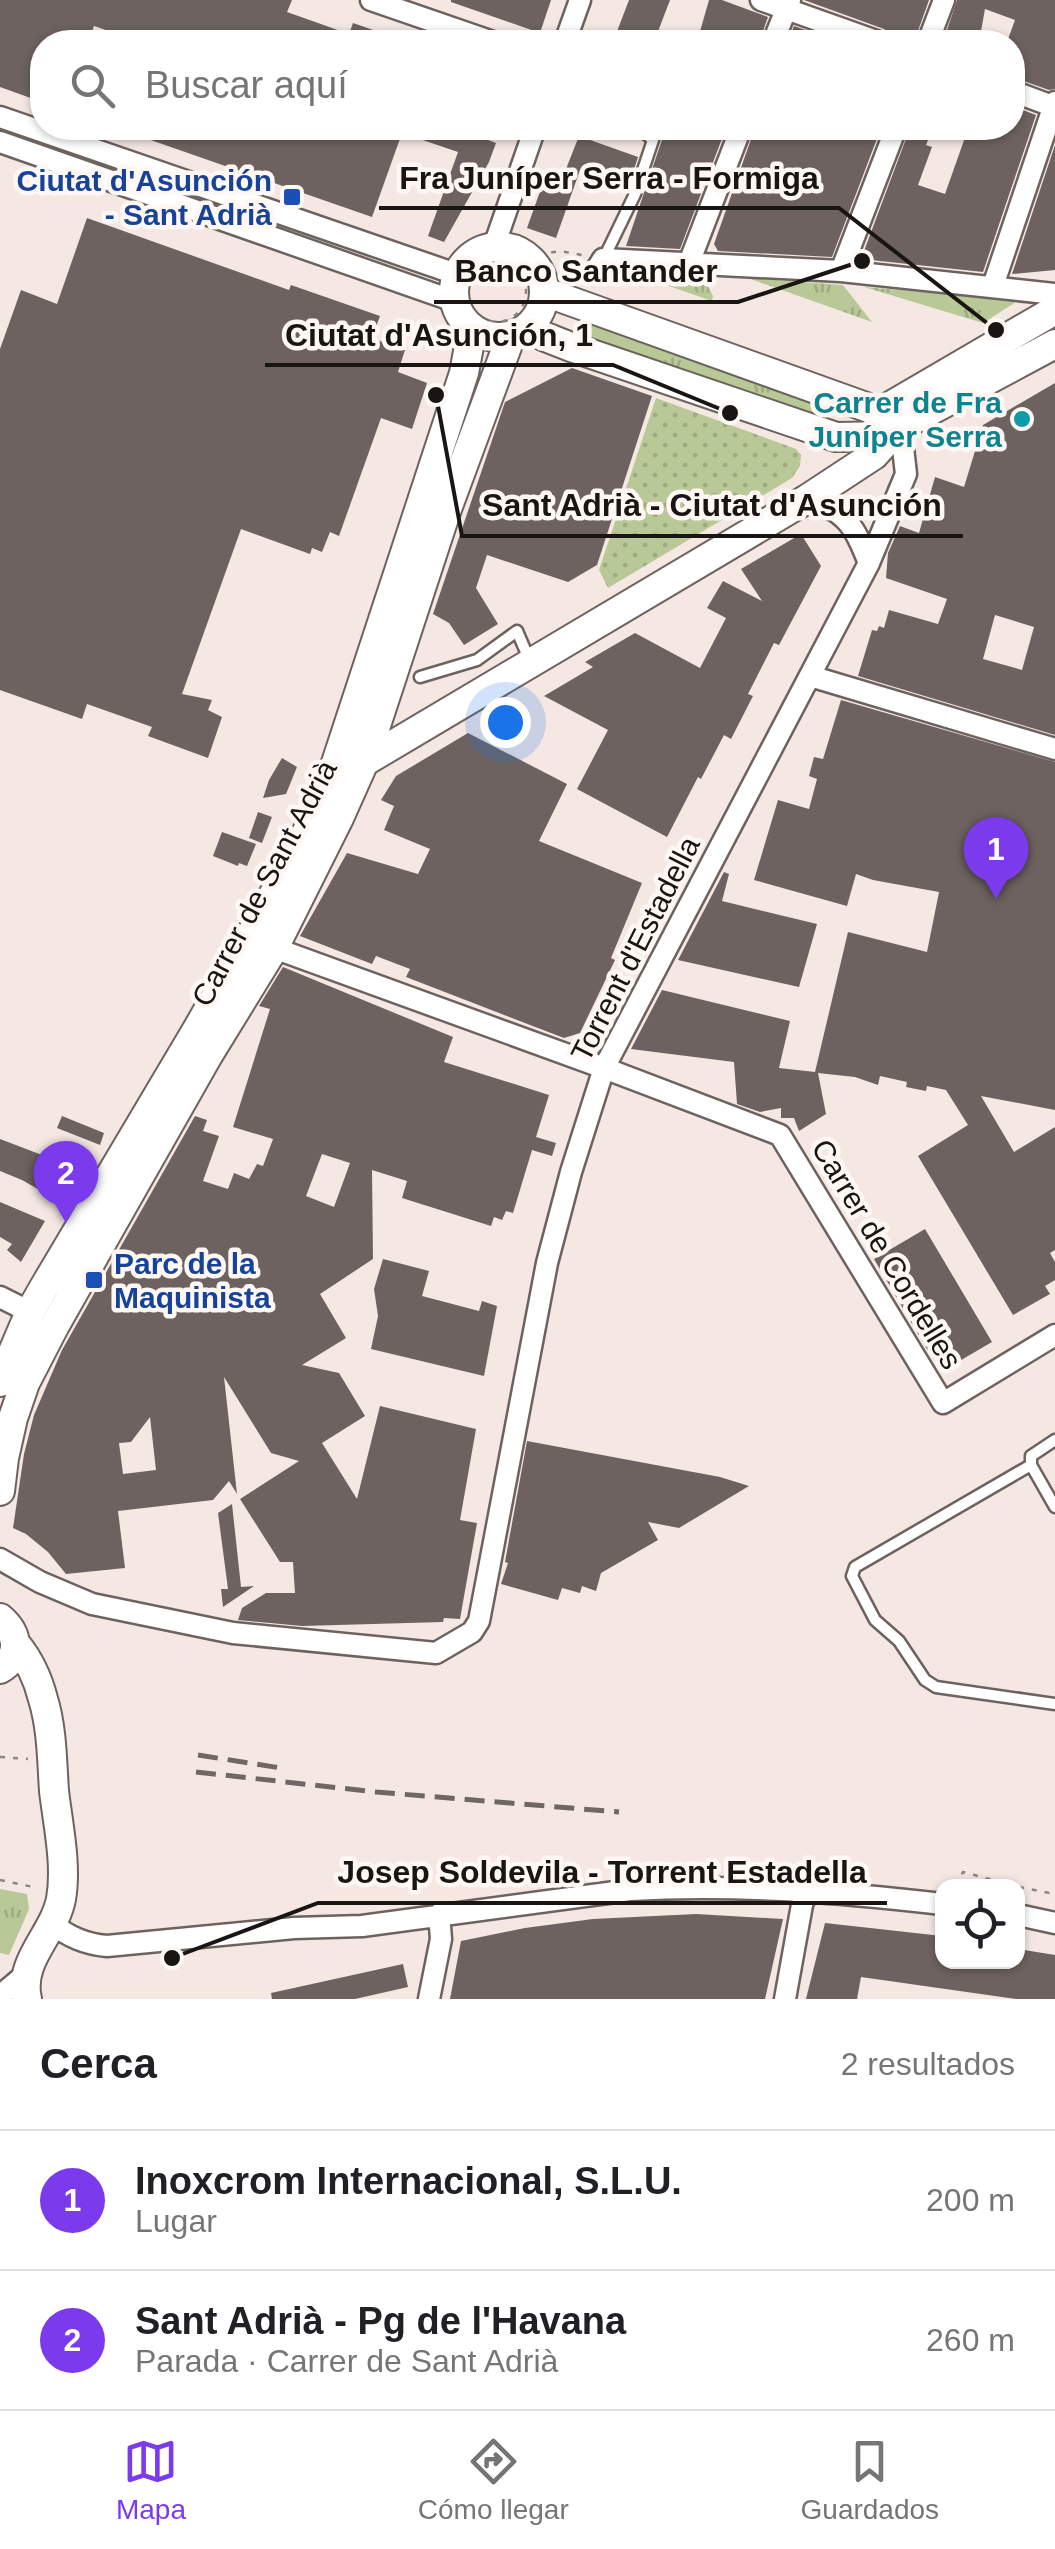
<!DOCTYPE html>
<html lang="es">
<meta charset="utf-8">
<style>
body{margin:0;font-family:Helvetica,sans-serif;background:#f6f6f6;color:#202124}
.controls{position:absolute;right:30px;bottom:30px;display:grid;overflow:hidden;border-radius:20px;box-shadow:0 2px 8px #0004}
.controls button{width:90px;height:90px;display:grid;place-items:center;padding:0;border:0;border-bottom:2px solid #e0e0e0;background:#fff;color:#202124;font:50px sans-serif}
.you{position:absolute;left:505px;top:722px;width:35px;height:35px;margin:-25px;border:8px solid #fff;border-radius:50%;background:#1a73e8;box-shadow:0 0 0 15px #1a73e833}
.badge{display:grid;place-items:center;width:65px;height:65px;border-radius:50%;background:#7c3aed;color:#fff;font-size:32px;font-weight:700}
.pin{position:absolute;translate:-50% -82px;filter:drop-shadow(0 2px 5px #0008)}
.pin::after{content:'';position:absolute;top:52px;width:35px;height:30px;background:inherit;clip-path:polygon(0 0,100% 0,50% 100%)}
.list{margin:0;padding:0;list-style:none}
h2{display:flex;justify-content:space-between;align-items:center;height:130px;margin:0;padding:0 40px;font-size:42px}
h2 small{font-size:32px;font-weight:400;color:#757577}
.list li{display:grid;grid-template-columns:65px 1fr auto;gap:30px;align-items:center;box-sizing:border-box;height:140px;padding:0 40px;border-top:2px solid #e0e0e0}
.list b{display:block;font-size:38px;white-space:nowrap}
.list p{margin:0;font-size:32px;white-space:nowrap;color:#757577}
.list em{font-size:32px;font-style:normal;color:#757577}
.icon{flex:none;width:55px;height:55px;fill:none;stroke:currentColor;stroke-width:2;stroke-linecap:round;stroke-linejoin:round}
.map{position:relative;flex:none;width:1055px;height:1999px;overflow:hidden}
.search{position:absolute;background:#fff;box-shadow:0 2px 8px #0004;left:30px;right:30px;top:30px;height:110px;display:flex;align-items:center;gap:25px;box-sizing:border-box;padding:0 35px;border-radius:40px;color:#757577;font-size:38px}
.sheet{height:410px;background:#fff}
nav{display:flex;justify-content:space-around;align-items:center;box-sizing:border-box;height:140px;border-top:2px solid #e0e0e0;background:#fff;font-size:28px;color:#757577}
nav a{display:grid;justify-items:center;gap:5px}
nav .on{color:#7c3aed}
.map>svg:first-child{display:block}
.grass{fill:url(#grass-tufts)}
.park{fill:url(#park-dots)}
.building{fill:#6d625f;fill-rule:evenodd}
.lines{fill:none;stroke-linecap:round;stroke-linejoin:round}
.lane-casing{stroke:#6d635e;stroke-width:15}
.street-casing{stroke:#6d635e;stroke-width:25}
.secondary-casing{stroke:#6d635e;stroke-width:32}
.path{stroke:#8e8582;stroke-width:2.5;stroke-dasharray:5 8;stroke-linecap:butt}
.lane{stroke:#fff;stroke-width:10}
.street{stroke:#fff;stroke-width:20}
.secondary{stroke:#fff;stroke-width:28}
.rail{stroke:#6f6764;stroke-width:5;stroke-dasharray:20 10;stroke-linecap:butt}
.transit-dot{fill:#1a4fb4;stroke:#fef7f3;stroke-width:4}
.culture-dot{fill:#0f9aa8;stroke:#fef7f3;stroke-width:4}
.labels{text-anchor:middle;dominant-baseline:central;stroke-width:9;stroke-linejoin:round;paint-order:stroke}
.transit-label{font-size:30px;font-weight:bold;fill:#164399;stroke:#fef7f3;text-anchor:end}
.culture-label{font-size:30px;font-weight:bold;fill:#0d838f;stroke:#fef7f3;text-anchor:end}
.street-label{font-size:30px;fill:#191513;stroke:#fef7f3}
.leader{fill:none;stroke:#191513;stroke-width:4}
.callout-dot{fill:#191513;stroke:#fef7f3;stroke-width:4}
.callout-label{font-size:32px;text-anchor:middle;font-weight:bold;fill:#191513;stroke:#fef7f3;stroke-width:9;stroke-linejoin:round;paint-order:stroke}
</style>
<div class="map">
<svg width="1055" height="1999" viewBox="0 0 1055 1999">
<defs>
<pattern id="grass-tufts" width="24" height="20" patternUnits="userSpaceOnUse" patternTransform="scale(2.5)"><rect width="24" height="20" fill="#b8c896"/><path d="M3 7l-1-3M5 7V3M7 7l1-3M15 17l-1-3M17 17v-4M19 17l1-3" fill="none" stroke="#9eab80"/></pattern>
<pattern id="park-dots" width="8" height="8" patternUnits="userSpaceOnUse" patternTransform="scale(2.5)"><rect width="8" height="8" fill="#b8c896"/><path d="M2 2h.1M6 6h.1" fill="none" stroke="#9eab80" stroke-width="1.8" stroke-linecap="round"/></pattern>
</defs>
<rect width="100%" height="100%" fill="#f5e8e3"/>
<path class="grass" d="M620,269L701,273L713,296L712,301Z
M748,278L843,285L872,322Z
M864,287L1019,300L983,323Z
M590,326H595L814,400L820,407V412L813,418L585,339L583,334Z
M0,1889L27,1894L29,1909L9,1955L0,1953Z"/>
<path class="park" d="M656,398L796,449L801,455L800,466L792,478L608,588L599,570Z"/>
<path class="building" d="M0,0H292L287,12L349,34L353,23L402,40V42H141L94,26L88,42H42V91L39,101L0,87Z
M451,0H551L540,33L451,2Z
M629,0H670L654,42H613Z
M709,0H722L768,17L759,42H697Z
M804,0H929L914,42H892L890,34L884,29Z
M957,0H1055V89L1049,90L1018,79L1021,72L1015,70L1020,58L1012,55V42H1007L1015,20L985,9L979,42H943Z
M794,26L839,42H788Z
M1012,106L1036,115L983,272L861,259L910,128H933L926,145L932,147L918,185L945,194L968,129L976,131L977,128H1012Z
M122,128H487L483,138L496,143L489,162L444,242L428,236L458,152L402,133L372,217L122,130Z
M666,128H726L680,249L626,246Z
M755,128H881L832,257L718,251L714,244Z
M579,136L638,157L628,188L580,170L556,238L527,228L548,169L564,174Z
M1055,145V270L1012,274Z
M87,218L289,290L291,285L380,316L372,338L405,350L398,372L427,383L412,429L381,418L339,536L330,532L322,552L312,548L310,554L241,529L182,694L212,700L208,710L222,717L208,758L148,736L152,727L87,704L82,719L0,690V349L21,290L57,304Z
M572,368L652,396L597,565L568,582L487,555L476,588L498,624L464,645L449,623L433,614L505,402Z
M1055,383V735L858,676L872,630L877,631L879,626L884,628L889,610L938,624L947,599L886,578L888,553L900,526L919,533L935,477L964,487L983,425ZM995,615L1034,627L1022,670L983,659Z
M801,534L821,566L779,645L774,643L748,694L753,696L731,739L724,735L701,779L698,777L667,837L577,789L608,730L544,696L593,667L585,662L635,633L700,668L726,618L707,608L723,581L762,601L741,569Z
M841,700L1055,762V1110L981,1096L1014,1152L1055,1127V1250L1050,1253L1055,1262V1280L1045,1286L1050,1294L1013,1315L918,1156L968,1125L946,1090L927,1086L926,1091L906,1087L907,1082L880,1076L878,1085L855,1077L818,1073L826,1114L799,1131L794,1118H781V1108L760,1112L737,1104L734,1062L631,1049L662,990L790,1021L779,1068L815,1072L848,932L927,952L939,892L873,880L856,874L847,906L754,880L778,800L809,809L817,779L809,776L814,757L823,759Z
M468,733L567,784L539,841L642,883L611,958L615,960L580,1033L564,1038L406,977L410,969L376,956L372,964L300,936L347,853L418,874L430,849L384,830L394,806L381,800L396,776Z
M282,758L297,767L286,794L263,798L269,780Z
M258,812L272,817L262,843L249,838Z
M222,832L256,844L247,866L239,863L238,866L213,856Z
M724,872L729,874L722,901L817,924L799,987L678,960Z
M283,967L453,1037L444,1062L549,1095L536,1137L556,1143L552,1156L532,1150L513,1213L506,1211L502,1220L494,1217L491,1226L402,1198L407,1181L372,1170L373,1259L320,1294L346,1338L302,1365L339,1373L365,1416L322,1443L357,1499L380,1406L476,1429L460,1520L477,1523L460,1619L444,1618L443,1622L302,1626L238,1620L242,1608L266,1593H295L293,1562H280L240,1499L299,1461L271,1453L224,1377L237,1494L229,1481L213,1500L118,1511L125,1568L66,1574L48,1552L26,1534L13,1528L24,1454L34,1415L62,1350L195,1116L207,1120L203,1131L219,1136L203,1181L228,1189L234,1173L249,1179L257,1164L263,1166L273,1139L233,1127L270,1009L259,1006ZM322,1154L350,1163L334,1207L306,1196ZM150,1417L156,1470L123,1474L119,1443L131,1442Z
M62,1116L104,1133L100,1145L57,1128Z
M0,1139L76,1168L57,1200L22,1180L0,1171Z
M0,1202L45,1221L21,1262L7,1250L12,1244L0,1237Z
M925,1229L992,1342L956,1363L931,1356L874,1259Z
M383,1259L429,1271L422,1296L479,1311L482,1301L497,1306L484,1376L371,1349L378,1316L374,1289Z
M527,1441L720,1477L749,1486L679,1528L648,1522L658,1540L601,1573L596,1591L582,1586L580,1593L562,1588L558,1600L501,1584L508,1563L505,1562Z
M232,1504L241,1587L254,1586L223,1607L221,1589H228L218,1513Z
M696,1914L783,1919L765,1999H450L461,1941L525,1928L593,1919Z
M825,1923L942,1936V1962H1018V1949L1055,1955V1999H1016L861,1977L857,1999H806Z
M403,1964L408,1987L355,1999H272L271,1993Z"/>
<g class="lines">
<g class="lane-casing">
<path id="lane" d="M639,128L653,140
M604,258L635,194L657,128
M420,677L477,660L517,631L529,659
M1055,1440L1031,1456V1465L855,1567L852,1576L875,1620L899,1641L925,1680L936,1687L1055,1704
M1031,1465L1055,1507"/>
</g>
<g class="street-casing">
<path id="street" d="M371,0L493,42
M761,0L879,42
M565,42L580,0
M773,42L790,0
M928,42L944,0
M1012,91L1055,107
M0,117L456,274
M0,142L454,301
M494,246L535,128
M689,263L741,128
M596,270L603,259L841,271L1055,294
M841,271L896,128
M993,286L1055,102
M807,499C847,511 854,526 869,563
M810,676L1055,749
M274,948L604,1068L780,1135L943,1403L1055,1335
M0,1297L30,1312
M0,1559L40,1582L92,1604L233,1633L436,1653L472,1632L479,1621L547,1263L571,1172L604,1068L869,563L906,474L900,422
M1018,1915L1055,1923
M51,1923C69,1937 85,1944 107,1946L294,1928L362,1926L630,1890C735,1884 838,1892 942,1904
M0,1996L27,1973
M429,1999L441,1939L439,1914
M785,1999L802,1905L807,1891"/>
</g>
<g class="secondary-casing">
<path id="secondary" d="M454 292a45 45 0 1 1 90 0a45 45 0 1 1-90 0Z
M545,292L880,412L1055,310
M529,326L543,336L571,347L836,437L891,436L901,432L909,422L1055,344
M364,762L807,499L874,455L891,436
M0,1382L30,1312L43,1289L198,1028L284,876L313,820L334,769L464,373L472,330
M0,1491L4,1458L13,1418L25,1383L55,1325L207,1057L274,948L339,818L364,762L447,509L511,336
M0,1618C18,1633 22,1656 0,1669
M16,1644C29,1660 38,1679 43,1699C52,1728 52,1761 54,1791C58,1825 67,1865 61,1899C54,1935 18,1960 27,1999"/>
</g>
<path class="path" d="M466 292a30 30 0 1 1 60 0a30 30 0 1 1-60 0Z
M537,270L542,254L560,251L582,255
M0,1757L28,1759
M0,1880L38,1888
M956,1886L963,1872L1016,1886
M1019,1887L1055,1894"/>
<use href="#lane" class="lane"/>
<use href="#street" class="street"/>
<use href="#secondary" class="secondary"/>
<path class="rail" d="M198,1755L281,1768
M196,1772L376,1792L619,1812"/>
</g>
<g class="transit-dot">
<rect x="282" y="187" width="20" height="20" rx="5"/>
<rect x="84" y="1270" width="20" height="20" rx="5"/>
</g>
<circle class="culture-dot" cx="1022" cy="419" r="10"/>
<g class="labels">
<g class="transit-label">
<text x="272" y="180">Ciutat d'Asunción<tspan x="272" dy="34">- Sant Adrià</tspan></text>
<text x="114" y="1263" text-anchor="start">Parc de la<tspan x="114" dy="34">Maquinista</tspan></text>
</g>
<g class="culture-label">
<text x="1002" y="402">Carrer de Fra<tspan x="1002" dy="34">Juníper Serra</tspan></text>
</g>
<g class="street-label">
<text transform="translate(264 883) rotate(-62)">Carrer de Sant Adrià</text>
<text transform="translate(635 949) rotate(-63)">Torrent d'Estadella</text>
<text transform="translate(887 1254) rotate(59)">Carrer de Cordelles</text>
</g>
</g>
<path class="leader" d="M996 330L839 208H379M862 261L738 302H434M730 413L613 365H265M436 395L462 536H963M172 1958L318 1903H887"/>
<g class="callout-dot">
<circle cx="996" cy="330" r="10"/>
<circle cx="862" cy="261" r="10"/>
<circle cx="730" cy="413" r="10"/>
<circle cx="436" cy="395" r="10"/>
<circle cx="172" cy="1958" r="10"/>
</g>
<g class="callout-label">
<text x="609" y="189">Fra Juníper Serra - Formiga</text>
<text x="586" y="282">Banco Santander</text>
<text x="439" y="346">Ciutat d'Asunción, 1</text>
<text x="712" y="516">Sant Adrià - Ciutat d'Asunción</text>
<text x="602" y="1883">Josep Soldevila - Torrent Estadella</text>
</g>
</svg>
<div class="controls">
<button><svg class="icon" aria-label="locate" viewBox="0 0 24 24"><circle cx="12" cy="12" r="6"/><path d="M12 2v4M12 18v4M2 12h4M18 12h4"/></svg></button>
</div>
<div class="you"></div>
<div class="pin badge" style="left:996px;top:899px">1</div>
<div class="pin badge" style="left:66px;top:1223px">2</div>
<div class="search"><svg class="icon" aria-label="search" viewBox="0 0 24 24"><circle cx="10" cy="10" r="6"/><path d="M15 15l6 6"/></svg>Buscar aquí</div>
</div>
<section class="sheet">
<h2>Cerca<small>2 resultados</small></h2>
<ul class="list">
<li><span class="badge">1</span><div><b>Inoxcrom Internacional, S.L.U.</b><p>Lugar</p></div><em>200 m</em></li>
<li><span class="badge">2</span><div><b>Sant Adrià - Pg de l'Havana</b><p>Parada · Carrer de Sant Adrià</p></div><em>260 m</em></li>
</ul>
</section>
<nav>
<a class="on"><svg class="icon" aria-label="map" viewBox="0 0 24 24"><path d="M3 6l6-2 6 2 6-2v14l-6 2-6-2-6 2zM9 4v14M15 6v14"/></svg>Mapa</a>
<a><svg class="icon" aria-label="directions" viewBox="0 0 24 24"><path d="M12 3l9 9-9 9-9-9zM9 14v-3h6M13 9l2 2-2 2"/></svg>Cómo llegar</a>
<a><svg class="icon" aria-label="saved" viewBox="0 0 24 24"><path d="M7 4h10v16l-5-4-5 4z"/></svg>Guardados</a>
</nav>
